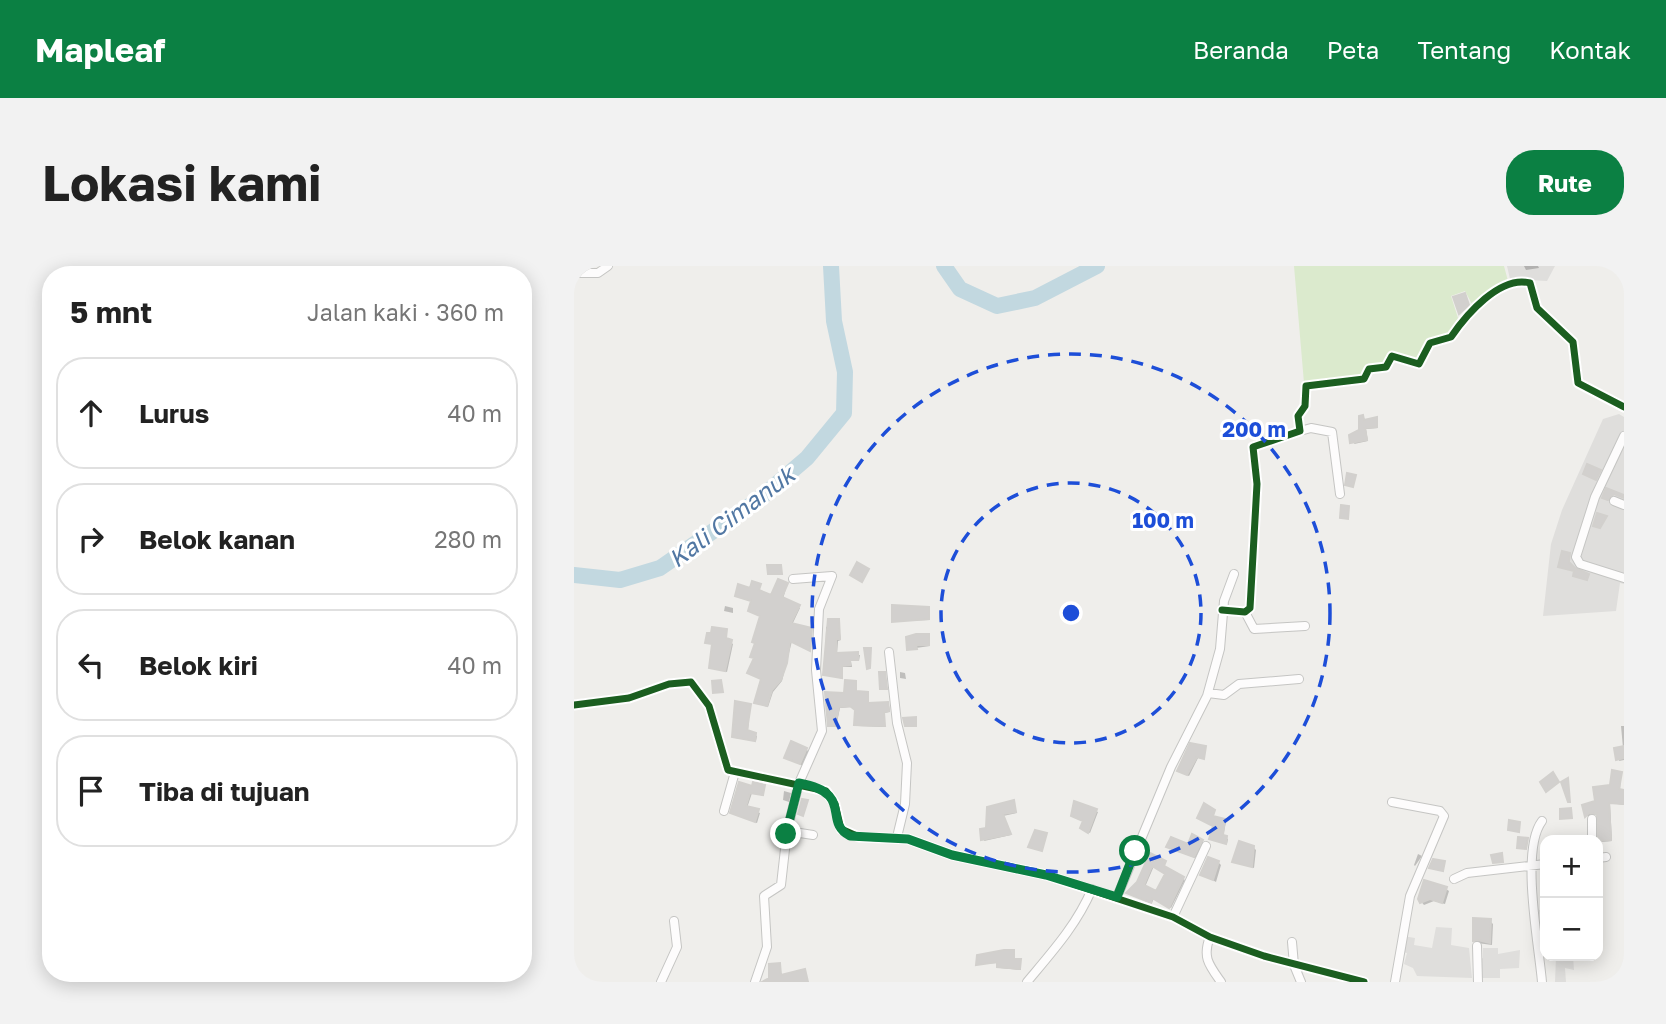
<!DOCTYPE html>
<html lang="id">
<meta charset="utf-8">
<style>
body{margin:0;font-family:"Golos Text",sans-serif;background:#f2f2f2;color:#222}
.controls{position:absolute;right:21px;bottom:21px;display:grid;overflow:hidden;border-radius:14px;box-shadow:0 4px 18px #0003}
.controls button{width:63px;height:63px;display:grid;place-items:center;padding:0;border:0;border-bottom:2px solid #e0e0e0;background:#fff;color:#222;font:35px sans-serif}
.stop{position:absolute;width:21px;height:21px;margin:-16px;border:5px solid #0b8043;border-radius:50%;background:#fff}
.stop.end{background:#0b8043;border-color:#fff;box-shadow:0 2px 7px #0008}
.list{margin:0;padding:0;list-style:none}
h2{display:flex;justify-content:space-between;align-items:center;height:91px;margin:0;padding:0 28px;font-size:30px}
h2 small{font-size:23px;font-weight:400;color:#767676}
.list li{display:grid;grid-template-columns:46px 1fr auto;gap:21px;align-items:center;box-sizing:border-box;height:112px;margin:0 14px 14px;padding:0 14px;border:2px solid #e0e0e0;border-radius:28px}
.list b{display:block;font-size:26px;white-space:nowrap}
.list em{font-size:23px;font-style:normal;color:#767676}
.icon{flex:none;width:38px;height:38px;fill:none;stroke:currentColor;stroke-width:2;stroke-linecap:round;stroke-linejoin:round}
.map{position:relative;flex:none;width:1050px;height:716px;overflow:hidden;border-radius:28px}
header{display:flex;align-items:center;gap:42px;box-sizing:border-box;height:98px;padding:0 35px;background:#0b8043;color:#fff}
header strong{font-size:33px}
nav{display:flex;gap:38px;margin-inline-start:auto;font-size:24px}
.intro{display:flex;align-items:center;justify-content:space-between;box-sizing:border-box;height:168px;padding:0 42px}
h1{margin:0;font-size:49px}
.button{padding:18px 32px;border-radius:28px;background:#0b8043;color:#fff;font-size:24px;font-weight:700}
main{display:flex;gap:42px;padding:0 42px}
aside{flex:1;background:#fff;border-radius:28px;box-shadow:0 4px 18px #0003}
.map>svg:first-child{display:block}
.residential{fill:#dfdedc}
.grass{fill:#dbeacd}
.shadow{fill:#0003;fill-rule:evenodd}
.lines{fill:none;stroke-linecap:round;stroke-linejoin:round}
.river{stroke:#c2d8e0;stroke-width:16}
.building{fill:#d2d0ce;stroke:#d2d0cd;stroke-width:2;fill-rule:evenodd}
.street-casing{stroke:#c5c5c3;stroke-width:10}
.street{stroke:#fdfcfc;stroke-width:8}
.cycleway-casing{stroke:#fff;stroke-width:11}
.cycleway{stroke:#1b5e20;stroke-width:7}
.route{stroke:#0b8043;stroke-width:9}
.ring{fill:none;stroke:#1d4ed8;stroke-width:3.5;stroke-dasharray:12 9}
.labels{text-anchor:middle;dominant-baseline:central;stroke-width:6;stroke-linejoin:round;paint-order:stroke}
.water-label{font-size:24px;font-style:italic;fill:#5177a3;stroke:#fff}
.centre{fill:#1d4ed8;stroke:#fff;stroke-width:3.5}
.ring-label{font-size:21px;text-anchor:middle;font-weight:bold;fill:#1d4ed8;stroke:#fff;stroke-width:6;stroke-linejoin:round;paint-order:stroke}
</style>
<header>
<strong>Mapleaf</strong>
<nav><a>Beranda</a><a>Peta</a><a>Tentang</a><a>Kontak</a></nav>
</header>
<div class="intro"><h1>Lokasi kami</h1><a class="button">Rute</a></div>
<main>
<aside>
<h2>5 mnt<small>Jalan kaki · 360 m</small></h2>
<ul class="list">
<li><svg class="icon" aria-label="ahead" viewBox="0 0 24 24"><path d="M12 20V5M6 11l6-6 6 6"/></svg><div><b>Lurus</b></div><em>40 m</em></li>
<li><svg class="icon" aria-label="right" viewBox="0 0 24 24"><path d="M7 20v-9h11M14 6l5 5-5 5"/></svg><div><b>Belok kanan</b></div><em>280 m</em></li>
<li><svg class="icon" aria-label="left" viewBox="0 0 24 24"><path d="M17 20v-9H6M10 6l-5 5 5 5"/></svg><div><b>Belok kiri</b></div><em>40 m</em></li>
<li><svg class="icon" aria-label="arrive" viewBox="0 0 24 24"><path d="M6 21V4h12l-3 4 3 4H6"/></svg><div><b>Tiba di tujuan</b></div></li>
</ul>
</aside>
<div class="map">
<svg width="1050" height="716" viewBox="0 0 1050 716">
<rect width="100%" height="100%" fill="#efeeeb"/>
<path class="residential" d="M933,0H981L973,15L936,13Z
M1045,148L1050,151V318L1046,317L1042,345L969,350L977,278L988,244L1029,153Z
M971,643V690H999L1000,704L991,702L992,716H981L982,691L969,692L965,644Z
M862,661L878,662L877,679L895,682L898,712L843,710L839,702L830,698L833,687L824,685L829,670L841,672L840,679L858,682Z
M909,682H924V688L946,684L945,702L926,703V712H907L906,693L909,692Z"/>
<path class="grass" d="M720,0H930L934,15L899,40L891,25L877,30L884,52L873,69L854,74L843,96L816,87L811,98L792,100L788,111L730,117Z"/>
<path class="shadow" d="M950,0H964L965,2L952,4Z
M789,151L791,156L802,153L804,162L792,163L794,175L780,178L787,165Z
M186,319V326L198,332L213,319L209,333L226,342L218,359L238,365L237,385L218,375L208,415L199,426L194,441L184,438L188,413L182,393L188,351L176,345L179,336L163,329Z
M151,340L159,342V347L150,345Z
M354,342L356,354L320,355Z
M264,355L267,374L264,375L263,389H286L285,395H277L278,401H269V413L251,408L252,361Z
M152,365L153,374L159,378L153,406L137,401L139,379L133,376Z
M354,370L356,380L335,383Z
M326,406L331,407L332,413L326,412Z
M281,417L282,427L295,429V439H315L316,446L310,447L311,461L283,460V444L279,441L266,442L262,461L256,459L253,428H272Z
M176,439L174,466L183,470L182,475L161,472Z
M1047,460H1050V494L1045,495L1049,482Z
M631,482V493L624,492L615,510L606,506Z
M232,483L235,486L229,500L212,491Z
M1047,507L1046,525L1050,526V539L1036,537L1038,575L1028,576L1025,549L1017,548L1014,551L1010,540L1022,536Z
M190,520V530L178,527L173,542L186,547L183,557L158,547L179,522Z
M210,525L217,527L215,536L209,534Z
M439,536L443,547L429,550L437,569L410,575L414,563Z
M501,537L524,546L516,567L509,563L510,556Z
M640,545L639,552L652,556L649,571L654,573L653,578L639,574L641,560L627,553Z
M619,570L630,577L621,592L596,582L615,580Z
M679,581L682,584L680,602L660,595Z
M968,583L970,584V593L967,592Z
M844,588L848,590L841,600L840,599Z
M577,589L591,596V602L611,614L597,642L580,632L578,637L554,627L564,617ZM580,600L592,608L583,627L571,621Z
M644,596L647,599L642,616L628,608Z
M971,606V614H968L966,607Z
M872,623L875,625L871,638L860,635L850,639L845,633Z
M916,655L919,658L918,679L903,677L900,675Z
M439,686L441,695L447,696V704L426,702L425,697L404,698Z"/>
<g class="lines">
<path class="river" d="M370,0L386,23L423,40L461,32L523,0
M0,309L46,314L86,302L184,234L233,192L270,147L271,106L260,55L257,0"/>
</g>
<path class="building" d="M891,27L895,39L885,48L879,31Z
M789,149L790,154L803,151V161L791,162L793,174L776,177L775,169L785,164V150Z
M1013,198L1027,204L1022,214L1009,208Z
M773,207L782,209L779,221L771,219Z
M1032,222L1050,229V232L1040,228L1034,234L1028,232Z
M767,239L775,240L774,253L766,252Z
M1023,247L1033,250L1026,262L1019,260Z
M988,285L996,287L995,296L1001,302L1015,308L1013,314L999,310L1000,305L984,301Z
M283,296L295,303L288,316L276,309Z
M193,299H207L208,308H194Z
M204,313L214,317L208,331L226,339L217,357L238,362L236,385L216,375L213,397L207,414L198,424L193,440L180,437L187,413L173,407L180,392L176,391L181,377L178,376L186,350L174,345L177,335L161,330L164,318L176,322L178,315L187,318L185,324L197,329Z
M318,339L355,341V353L318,356Z
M254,353H265L266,373H262V387L284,386V394H276V399L268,400V412L249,409Z
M138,361L153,363L152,372L158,374L151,405L135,402L138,378L131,377L133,367H137Z
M342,368H355V379H342L343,383L333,384L332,371Z
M290,382H297L296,402L293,403Z
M305,406H311L313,423H306Z
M147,414L149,426L139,427L138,415Z
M271,414L282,415V425L294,426V437L314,436L315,445L310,446L311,460L280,459L281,444L276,440L265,441L261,460H254L251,426L270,427Z
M161,435L177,438L173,464L182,467L181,475L158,471Z
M342,451V460H331L329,452Z
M217,475L233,482L226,498L210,492Z
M616,477L632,480L630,493L623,491L613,509L603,505Z
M1050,480V492L1042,494L1040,482Z
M1038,504L1048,506L1045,523L1050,524V538L1035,537L1037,574L1024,575L1023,548L1015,547L1011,551L1008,539L1021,535L1019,521L1036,519Z
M979,506L985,516L972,526L966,516Z
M994,512L996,536H994L987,516Z
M165,516L178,520L179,516L191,519L189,529L176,527L172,540L185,543L181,556L156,547Z
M228,533L234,534L229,550L224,548Z
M440,534L442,546L429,548L437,568L407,574L406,563L412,562L413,541Z
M500,535L523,543L514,567L506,562L509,555L497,550Z
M630,537L641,544L639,550L651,553L649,569L653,570L652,578L635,573L639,560L623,552Z
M997,542L998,552L986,553V543Z
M935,554L946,556L945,566L934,564Z
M461,564L473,567L468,585L454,581Z
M618,568L629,574L620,591L592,581L597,571L614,578Z
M944,571L954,572L952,583L943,582Z
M665,575L680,580L678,601L658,596Z
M576,587L592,595L590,600L610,611L595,642L578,632L577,637L552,627L563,616ZM578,600L591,608L582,625L570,619Z
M928,587L929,596L919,597L917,589Z
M634,591L645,595L639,614L626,609Z
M859,593L871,595L869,605L855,602Z
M850,614L873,621L868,637L856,633L846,637L844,633Z
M899,652L917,653L916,677L904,674L899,675Z
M430,684H440V693H447L446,703L423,701V696L402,699L403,689Z
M206,697L207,709L231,703L234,716H188L195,712V698Z"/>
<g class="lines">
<g class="street-casing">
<path id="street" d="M0,7H24L34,0
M726,165L737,162L758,166L766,228
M1050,170L1021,231L1002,291L1006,298L1050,312
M1040,235L1050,239
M648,344L671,346L676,342L683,218L679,181L726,165L724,150L731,140L732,120L790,113L795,103L812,101L818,90L845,98L856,77L877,71C892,49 926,9 956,17L963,42L999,76L1004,117L1050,141
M671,346L680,363L731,360
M315,386L323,457L333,497L331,538L323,571
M634,427L650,429L665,418L725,413
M0,439L55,432L95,418L117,416L135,440L154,504L252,525L261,538L267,563L285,571L334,573L378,589L472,609L599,651L636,671L690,690L790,716
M818,536L866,545L870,550L836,630L821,716
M150,545L161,506
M213,565L239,569
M1018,574V553
M1024,592L1032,591
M880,613L893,607L971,598
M543,631L597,501L633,430L646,383L650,335L660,308
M599,651L632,580
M636,671C628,691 635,699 647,716
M718,676L720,699L727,716
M903,680L904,716
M87,716L103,681L100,655
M181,716L193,681L190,630L207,619L213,565L225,517L248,465L242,404L245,343L258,310L219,313
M453,716C478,686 502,660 518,623
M968,716C965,679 946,584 968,555"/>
</g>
<use href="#street" class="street"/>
<g class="cycleway-casing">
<path id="cycleway" d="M648,344L671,346L676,342L683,218L679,181L726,165L724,150L731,140L732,120L790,113L795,103L812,101L818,90L845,98L856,77L877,71C892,49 926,9 956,17L963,42L999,76L1004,117L1050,141
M0,439L55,432L95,418L117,416L135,440L154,504L252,525L261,538L267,563L285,571L334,573L378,589L472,609L599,651L636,671L690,690L790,716"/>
</g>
<use href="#cycleway" class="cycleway"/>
</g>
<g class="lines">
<path class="route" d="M212,568L225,517C281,527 248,556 276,570L334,573L378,589L472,609L543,631L561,585"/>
</g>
<g class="ring">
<circle cx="497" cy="347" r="130"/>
<circle cx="497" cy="347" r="259"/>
</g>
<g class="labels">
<g class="water-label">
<text transform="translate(157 250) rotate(-37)">Kali Cimanuk</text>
</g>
</g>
<circle cx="497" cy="347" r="10" class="centre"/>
<g class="ring-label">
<text x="680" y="171">200 m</text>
<text x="589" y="262">100 m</text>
</g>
</svg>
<div class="controls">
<button>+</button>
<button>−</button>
</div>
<div class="stop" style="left:561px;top:585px"></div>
<div class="stop end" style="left:212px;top:568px"></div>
</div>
</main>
